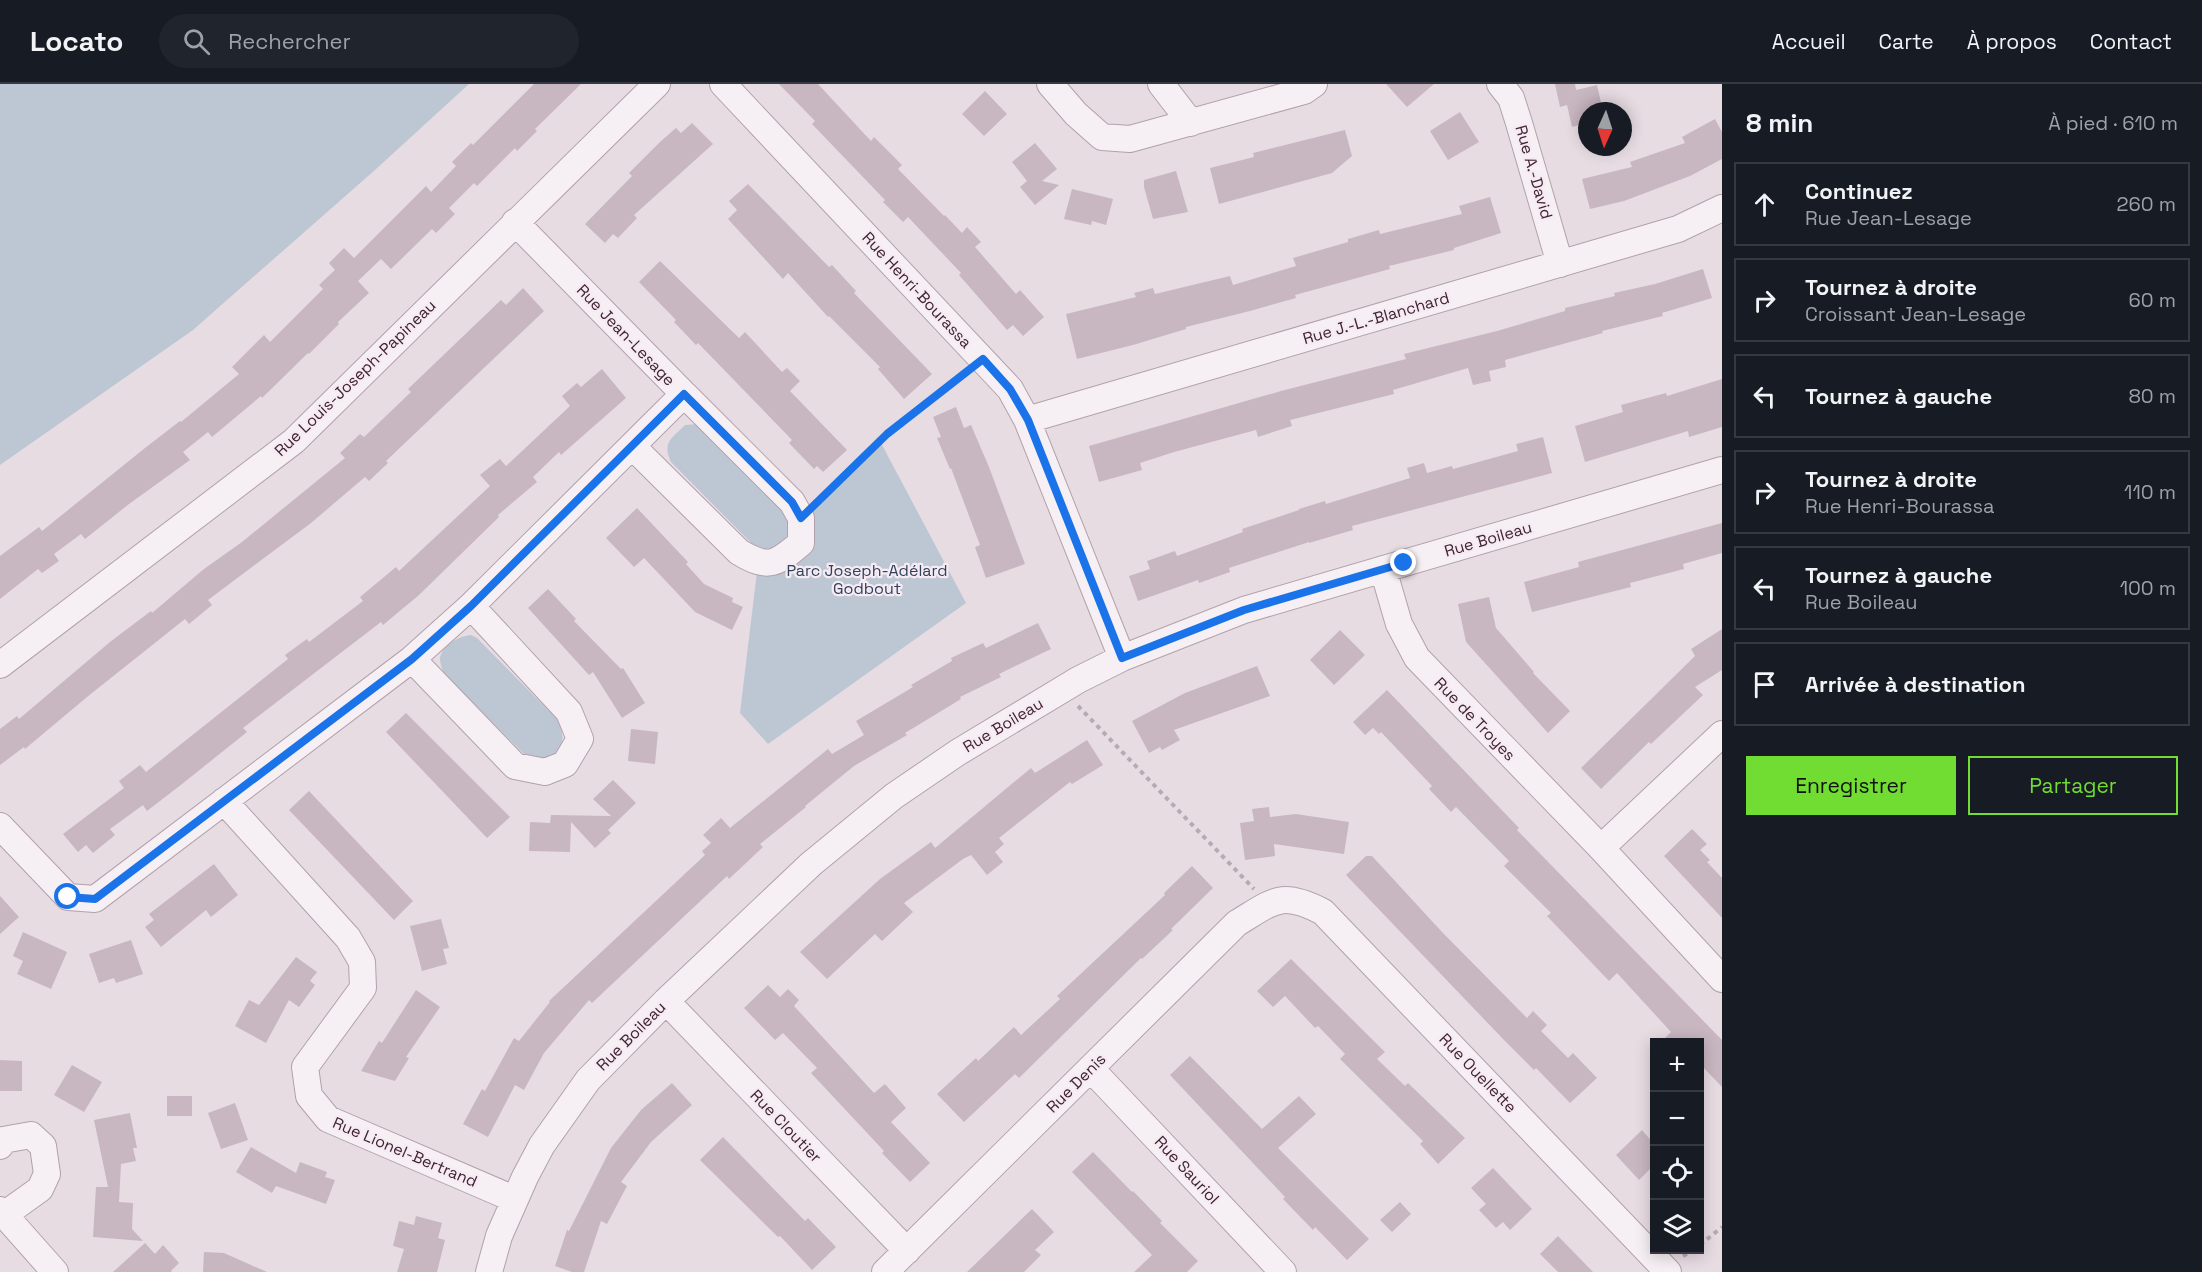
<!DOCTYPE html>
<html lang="fr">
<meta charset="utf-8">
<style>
body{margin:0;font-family:"Space Grotesk",sans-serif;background:#20242c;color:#f1f3f6}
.controls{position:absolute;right:18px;bottom:18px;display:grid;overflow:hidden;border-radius:0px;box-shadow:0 3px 15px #0003}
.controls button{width:54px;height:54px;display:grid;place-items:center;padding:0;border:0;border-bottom:2px solid #363941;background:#171b24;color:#f1f3f6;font:30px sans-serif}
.compass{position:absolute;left:1578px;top:18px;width:54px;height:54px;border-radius:50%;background:#171b24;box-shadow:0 3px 15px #0003;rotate:183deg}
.stop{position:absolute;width:18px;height:18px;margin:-14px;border:4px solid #1a73e8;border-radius:50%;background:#fff}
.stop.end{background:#1a73e8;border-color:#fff;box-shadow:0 2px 6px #0008}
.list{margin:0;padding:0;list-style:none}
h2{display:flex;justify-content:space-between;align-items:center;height:78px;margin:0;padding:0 24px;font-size:26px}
h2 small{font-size:20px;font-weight:400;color:#9ea1a6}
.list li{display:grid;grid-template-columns:39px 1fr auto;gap:18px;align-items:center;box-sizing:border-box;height:84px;margin:0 12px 12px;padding:0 12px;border:2px solid #363941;border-radius:0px}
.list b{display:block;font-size:22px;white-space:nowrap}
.list p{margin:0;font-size:20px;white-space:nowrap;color:#9ea1a6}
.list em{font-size:20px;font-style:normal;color:#9ea1a6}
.actions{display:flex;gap:12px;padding:18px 24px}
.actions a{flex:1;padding:14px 0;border:2px solid #71dc32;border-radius:0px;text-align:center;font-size:21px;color:#71dc32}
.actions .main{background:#71dc32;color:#111}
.icon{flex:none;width:33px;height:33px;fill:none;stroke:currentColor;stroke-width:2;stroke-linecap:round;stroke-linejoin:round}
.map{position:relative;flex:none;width:1722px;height:1188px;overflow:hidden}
header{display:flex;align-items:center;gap:36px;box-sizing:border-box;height:84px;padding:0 30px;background:#171b24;border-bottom:2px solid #363941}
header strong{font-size:28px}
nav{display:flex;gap:33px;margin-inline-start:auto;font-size:21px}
.search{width:420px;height:54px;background:#20242c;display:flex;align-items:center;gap:15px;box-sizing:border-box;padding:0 21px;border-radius:33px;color:#9ea1a6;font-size:22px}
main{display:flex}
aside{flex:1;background:#171b24}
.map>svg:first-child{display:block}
.green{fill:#bcc7d3}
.building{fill:#c8b6c1}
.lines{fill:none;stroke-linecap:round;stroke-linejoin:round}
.street-casing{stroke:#b2a1ab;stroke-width:28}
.path{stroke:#b8aab2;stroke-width:4;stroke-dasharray:4.5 4.5;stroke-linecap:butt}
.street{stroke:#f6eff3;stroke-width:26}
.route{stroke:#1a73e8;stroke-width:8}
.labels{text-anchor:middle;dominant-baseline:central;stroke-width:4.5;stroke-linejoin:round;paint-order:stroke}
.street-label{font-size:16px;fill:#402434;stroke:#f6ebf2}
.park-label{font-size:16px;fill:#30425d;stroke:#f6ebf2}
</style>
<header>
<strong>Locato</strong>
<div class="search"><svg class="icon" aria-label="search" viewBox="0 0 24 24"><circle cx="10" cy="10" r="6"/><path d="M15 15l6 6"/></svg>Rechercher</div>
<nav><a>Accueil</a><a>Carte</a><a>À propos</a><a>Contact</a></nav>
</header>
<main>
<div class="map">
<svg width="1722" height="1188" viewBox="0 0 1722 1188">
<rect width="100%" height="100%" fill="#e8dce3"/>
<path class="green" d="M0,0H469L375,86L193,246L0,381Z
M698,340L784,424C795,448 785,475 756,464L671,378C662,358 671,355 685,341Z
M881,359L966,519L768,660L740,629L758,479L780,477L801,434Z
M471,551L477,554L557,635C567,656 563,663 547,678L529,675L444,590C442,584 438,576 441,570C446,559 460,552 471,551Z"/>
<path class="building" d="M534,0H581L535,45L537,47L517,67L515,64L477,102L474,99L449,124L455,130L436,149L432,145L391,185L381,175L358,197L369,209L338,238L339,240L309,270L308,269L262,314L261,312L212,353L208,348L183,368L190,376L129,420L85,455L81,450L54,470L59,477L42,489L38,485L0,515V472L39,443L42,447L145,364L180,337L181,338L239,290L232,283L264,251L270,258L323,205L319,201L335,186L329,179L344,164L354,174L426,102L431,108L456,82L452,78L471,59L473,61Z
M779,0H818L871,57L874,53L902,81L898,85L944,132L945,131L962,149L967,143L981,158L975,163L1016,210L1020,206L1044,233L1023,252L1013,241L1007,246L959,191L961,189L908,133L903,138L883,118L885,116L812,40L815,37Z
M1386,0H1434L1407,23Z
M1555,0H1575L1576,6L1597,1L1603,27H1587V39L1572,43L1567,21L1560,23Z
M985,7L1007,30L984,52L962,30Z
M1460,28L1479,58L1448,76L1430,47Z
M1715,35L1722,48V75L1690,92L1624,117L1590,125L1582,95L1632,83L1630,78L1685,59L1682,53Z
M692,39L713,60L634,131L637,134L618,154L613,150L605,159L585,140L632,92L629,89L660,58L676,44L681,49Z
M1345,46L1352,72L1332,89L1219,120L1210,84L1254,73L1253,69Z
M1035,59L1057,85L1042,97L1059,101L1035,121L1020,103L1027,97L1012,78Z
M1176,87L1188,128L1153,135L1144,103V96Z
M748,100L829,183L832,181L856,207L854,209L932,290L904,315L878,285L880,283L829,232L828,233L788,189L783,195L728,135L737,126L729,117Z
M1072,105L1113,115L1106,141L1092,137L1091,141L1064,135Z
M1490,113L1501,149L1454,164V166L1389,182L1390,185L1295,211L1296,214L1250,227L1186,243V245L1133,261L1077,275L1066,230L1136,213L1134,209L1153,204L1155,210L1230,192L1233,201L1296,182L1293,174L1348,158V155L1379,146L1380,150L1462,130L1459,122Z
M660,177L739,254L745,248L782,288L787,284L800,297L790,307L847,366L823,388L817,382L814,385L789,359L792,356L698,259L696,261L674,238L676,236L639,198Z
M1703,185L1712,214L1662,229L1663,232L1602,247L1603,249L1505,276L1506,283L1489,287L1491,297L1473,301L1468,284L1393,306L1394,310L1290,336L1292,342L1258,353L1256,346L1174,368L1140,379L1142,386L1099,398L1089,362L1281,307L1406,275L1404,270L1497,247L1565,227V224L1615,212L1614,209L1655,200Z
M523,204L544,227L386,377L388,379L369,397L365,393L311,439L208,516L212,521L189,540L185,535L87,613L25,665L24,663L0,681V645L17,632L19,635L110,558L151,527L152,529L204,485L242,458L345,374L340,369L360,350L364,353L411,308L408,305L501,216L506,221Z
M602,285L626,314L561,371L559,368L533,393L537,398L498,431L499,433L419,511L383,541L381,538L243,644L247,648L182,700L147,727L143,721L110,745L115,751L93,769L86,761L78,768L63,750L124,704L119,697L140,681L146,688L288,575L285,571L307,555L309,558L363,517L360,513L396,483L399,487L490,402L480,391L500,375L506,382L570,322L562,312L577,299L581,303Z
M1722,295V343L1689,353L1688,347L1585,378L1575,342L1623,328L1621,321L1666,309L1667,312Z
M956,323L964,344L971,341L989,383L1025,480L986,494L975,463L980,461L951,384L950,385L937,354L941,353L933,333Z
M1543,353L1552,389L1352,442L1353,446L1309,459V458L1229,484L1230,488L1199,499L1198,496L1138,517L1129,492L1150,485L1147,477L1175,467L1177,472L1243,448L1242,445L1299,426V425L1325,417L1326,420L1410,394L1407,384L1424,379L1427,389L1452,382L1453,385L1518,367L1516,360Z
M637,424L688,478L686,480L704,500L733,514L732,518L743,523L732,546L695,528L644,474L634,483L606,454Z
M1722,439V469L1683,480L1684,485L1630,499L1631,503L1532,528L1524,498L1579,483L1578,478Z
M548,505L576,535L574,537L621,585L623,584L645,619L622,634L593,588L589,591L528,524Z
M1489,513L1496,544L1534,588L1533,589L1570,627L1548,649L1466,558L1458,520Z
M1038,539L1051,565L999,590L1001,593L960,613L961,615L905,649L907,651L854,682L805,722L806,723L760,760L763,763L729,795L727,792L592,919L589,916L544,969L524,1006L515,1001L488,1053L463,1040L482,1005L485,1007L514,954L519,957L550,918L549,917L705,771L702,767L711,759L703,751L721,734L730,744L828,665L832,670L864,651L856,637L913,603L911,601L952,577L951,574L983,559L986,564Z
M1722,545V586L1695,603L1703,611L1651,660L1649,658L1601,705L1581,684L1695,572L1691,565Z
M1340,546L1365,571L1334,601L1310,576Z
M1257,582L1270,612L1174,646L1180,656L1162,666L1160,663L1149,669L1132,637L1185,609Z
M1387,606L1519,744L1517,746L1722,956V1003L1700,980V958H1661L1671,948L1617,889L1609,897L1547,832L1551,829L1504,782L1509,777L1456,723L1451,728L1429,705L1432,702L1381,648L1379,650L1373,644L1365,651L1353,638Z
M406,629L510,733L487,754L386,648Z
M631,645L658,648L655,680L628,677Z
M1087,656L1103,681L1072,700L1070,698L999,754L1004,760L995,768L1003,778L987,791L971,771L963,775L904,819L913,828L882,857L875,850L827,895L800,868L880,795L931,758L935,764L1031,684L1035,689Z
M613,696L636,719L608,746L611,749L595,764L571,738L570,768L529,767L530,738L550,739L551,731L611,732L593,715Z
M309,707L413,817L394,836L289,726Z
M1269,723L1270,733L1296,730L1349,738L1344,770L1274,760L1275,772L1245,776L1240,739L1254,737L1252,725Z
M1692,745L1707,760L1700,766L1710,776L1707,778L1722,794V834L1664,772Z
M1366,772H1372L1442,848L1527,934L1533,927L1547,941L1541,947L1568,974L1573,969L1597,994L1570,1019L1536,984L1534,986L1504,956L1346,791Z
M214,780L238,811L211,833L206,826L161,863L145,843L154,836L149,830Z
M1192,782L1213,804L1171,845L1173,846L1142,875L1141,874L1019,994L1015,990L964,1038L937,1010L976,974L978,977L1014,943L1021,951L1060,915L1057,912L1165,811L1164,809Z
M0,812L19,833L0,850Z
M441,835L449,864L443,865L447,880L422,887L410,842Z
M23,848L67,868L51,905L17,890L23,877L13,872Z
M131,856L143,890L116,899L114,894L99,899L89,870Z
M296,873L317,888L310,897L315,901L299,923L289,916L266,959L235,942L249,916L259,921Z
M1291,875L1385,968L1377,975L1405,1002L1408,999L1465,1054L1438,1080L1420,1060L1423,1057L1340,975L1345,970L1318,942L1315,944L1285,912L1273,923L1257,907Z
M768,901L780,913L788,905L799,916L794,922L874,1009L885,1000L906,1024L891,1038L930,1079L910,1098L882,1069L884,1067L811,989L817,984L783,949L775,956L744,924Z
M416,906L440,923L406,973L409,974L395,997L361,987L379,957L382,959Z
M1190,972L1262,1045L1299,1012L1316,1030L1278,1064L1369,1155L1347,1176L1315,1143L1313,1146L1283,1115L1285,1113L1170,991Z
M0,976L22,977V1007H0Z
M72,981L102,998L84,1028L54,1011Z
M672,999L692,1021L651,1058L621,1098L627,1102L607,1140L601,1137L584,1188H572L555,1182L567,1146L569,1147L611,1064L641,1026Z
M167,1012H192V1032H167Z
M235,1019L248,1056L221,1065L208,1029Z
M130,1029L137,1064H133L136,1077L121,1080L119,1118L133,1119L132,1145L143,1157L93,1153L96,1103H108L94,1036Z
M1642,1046L1654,1060V1081L1639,1096L1616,1071Z
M723,1053L805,1137L808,1134L836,1163L812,1186L780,1152L778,1153L700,1076Z
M251,1063L296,1089L300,1078L327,1088L325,1093L335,1096L326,1120L276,1102L272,1109L236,1088Z
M1093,1068L1132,1108L1133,1107L1162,1137L1160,1139L1198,1177L1187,1188H1134L1152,1171L1072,1088Z
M1493,1084L1532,1125L1510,1146L1503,1138L1496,1144L1479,1126L1486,1120L1471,1104Z
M1400,1118L1411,1130L1392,1148L1380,1136Z
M1032,1125L1054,1148L1035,1166L1041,1171L1024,1188H967Z
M416,1132L442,1139L438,1154L445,1156L437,1188H397L404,1165L393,1162L399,1137L414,1141Z
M1558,1152L1593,1188H1558L1540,1170Z
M145,1159L155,1170L163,1161L179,1179L171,1187L172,1188H113Z
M204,1168L224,1169L267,1188H203Z"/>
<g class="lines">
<g class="street-casing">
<path id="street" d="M723,0L1010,305L1027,336L1122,574
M1050,0L1076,30L1102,53L1130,55L1304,7L1314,0
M1161,0L1191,39
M1500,0L1511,14L1519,39L1560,180
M1027,336L1678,145L1722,124
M633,363L739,468C769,486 776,480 801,459V434L792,418L684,310
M1383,485L1399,540L1417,574L1601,764L1722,895
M412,575L515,682L545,688L565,680L580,655L569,628L471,522
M0,581L294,357L657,0
M224,717L348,854L362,878L363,904L305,983L309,1012L328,1035L514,1115
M0,742L68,813L95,815L412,575L471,522L684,310L515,138
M1601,764L1722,650
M666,917L907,1167
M1091,985L1283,1188
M0,1062L3,1056L31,1051L43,1062L47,1090L40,1105L4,1131
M0,1126L55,1188
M489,1188L499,1152L525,1093L542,1061L588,996L666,917L811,780L894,712L957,669L1078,596L1122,574L1244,526L1722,386
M885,1188L1237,839C1274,817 1281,806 1323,828L1668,1188"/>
</g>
<path class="path" d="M818,418L887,350L966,289
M1078,622L1254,805
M1700,1161L1722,1143
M1683,1172L1693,1166"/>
<use href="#street" class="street"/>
</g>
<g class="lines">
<path class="route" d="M68,813L95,815L412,575L471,522L684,310L792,418L801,434L887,350L983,275L1010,305L1028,336L1122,574L1244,526L1404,479"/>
</g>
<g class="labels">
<g class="street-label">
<text transform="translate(1534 88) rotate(74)">Rue A.-David</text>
<text transform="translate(917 206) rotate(47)">Rue Henri-Bourassa</text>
<text transform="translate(1376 234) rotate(-16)">Rue J.-L.-Blanchard</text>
<text transform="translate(626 251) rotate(46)">Rue Jean-Lesage</text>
<text transform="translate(355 294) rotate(-44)">Rue Louis-Joseph-Papineau</text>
<text transform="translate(1488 455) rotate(-16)">Rue Boileau</text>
<text transform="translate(1475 635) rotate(46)">Rue de Troyes</text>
<text transform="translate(1003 641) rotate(-31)">Rue Boileau</text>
<text transform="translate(631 952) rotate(-45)">Rue Boileau</text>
<text transform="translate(1478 989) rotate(46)">Rue Ouellette</text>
<text transform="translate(1076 999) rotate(-45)">Rue Denis</text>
<text transform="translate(786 1042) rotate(46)">Rue Cloutier</text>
<text transform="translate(405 1068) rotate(23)">Rue Lionel-Bertrand</text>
<text transform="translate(1187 1086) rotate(47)">Rue Sauriol</text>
</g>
<g class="park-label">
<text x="867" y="486">Parc Joseph-Adélard<tspan x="867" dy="18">Godbout</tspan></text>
</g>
</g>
</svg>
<div class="controls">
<button>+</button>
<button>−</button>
<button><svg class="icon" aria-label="locate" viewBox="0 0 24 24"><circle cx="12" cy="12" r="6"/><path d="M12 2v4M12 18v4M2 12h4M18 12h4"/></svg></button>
<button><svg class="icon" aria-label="layers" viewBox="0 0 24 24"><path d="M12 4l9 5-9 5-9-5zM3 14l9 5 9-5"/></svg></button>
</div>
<svg class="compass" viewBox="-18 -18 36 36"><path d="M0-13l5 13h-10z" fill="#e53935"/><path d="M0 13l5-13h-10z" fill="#9ea1a6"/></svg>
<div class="stop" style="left:68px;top:813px"></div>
<div class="stop end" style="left:1404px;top:479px"></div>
</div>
<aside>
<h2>8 min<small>À pied · 610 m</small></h2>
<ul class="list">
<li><svg class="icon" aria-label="ahead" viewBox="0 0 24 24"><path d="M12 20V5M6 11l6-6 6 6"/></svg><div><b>Continuez</b><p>Rue Jean-Lesage</p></div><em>260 m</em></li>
<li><svg class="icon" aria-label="right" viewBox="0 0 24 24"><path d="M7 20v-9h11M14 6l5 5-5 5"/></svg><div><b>Tournez à droite</b><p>Croissant Jean-Lesage</p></div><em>60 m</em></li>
<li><svg class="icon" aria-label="left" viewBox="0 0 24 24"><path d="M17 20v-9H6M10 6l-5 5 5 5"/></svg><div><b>Tournez à gauche</b></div><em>80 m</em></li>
<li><svg class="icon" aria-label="right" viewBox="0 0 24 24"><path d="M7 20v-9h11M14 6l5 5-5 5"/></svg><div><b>Tournez à droite</b><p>Rue Henri-Bourassa</p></div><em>110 m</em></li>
<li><svg class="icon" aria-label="left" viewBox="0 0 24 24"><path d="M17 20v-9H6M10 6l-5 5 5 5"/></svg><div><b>Tournez à gauche</b><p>Rue Boileau</p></div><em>100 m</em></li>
<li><svg class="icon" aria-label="arrive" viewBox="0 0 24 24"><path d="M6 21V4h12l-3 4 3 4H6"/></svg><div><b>Arrivée à destination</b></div></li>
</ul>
<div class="actions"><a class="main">Enregistrer</a><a>Partager</a></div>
</aside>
</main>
